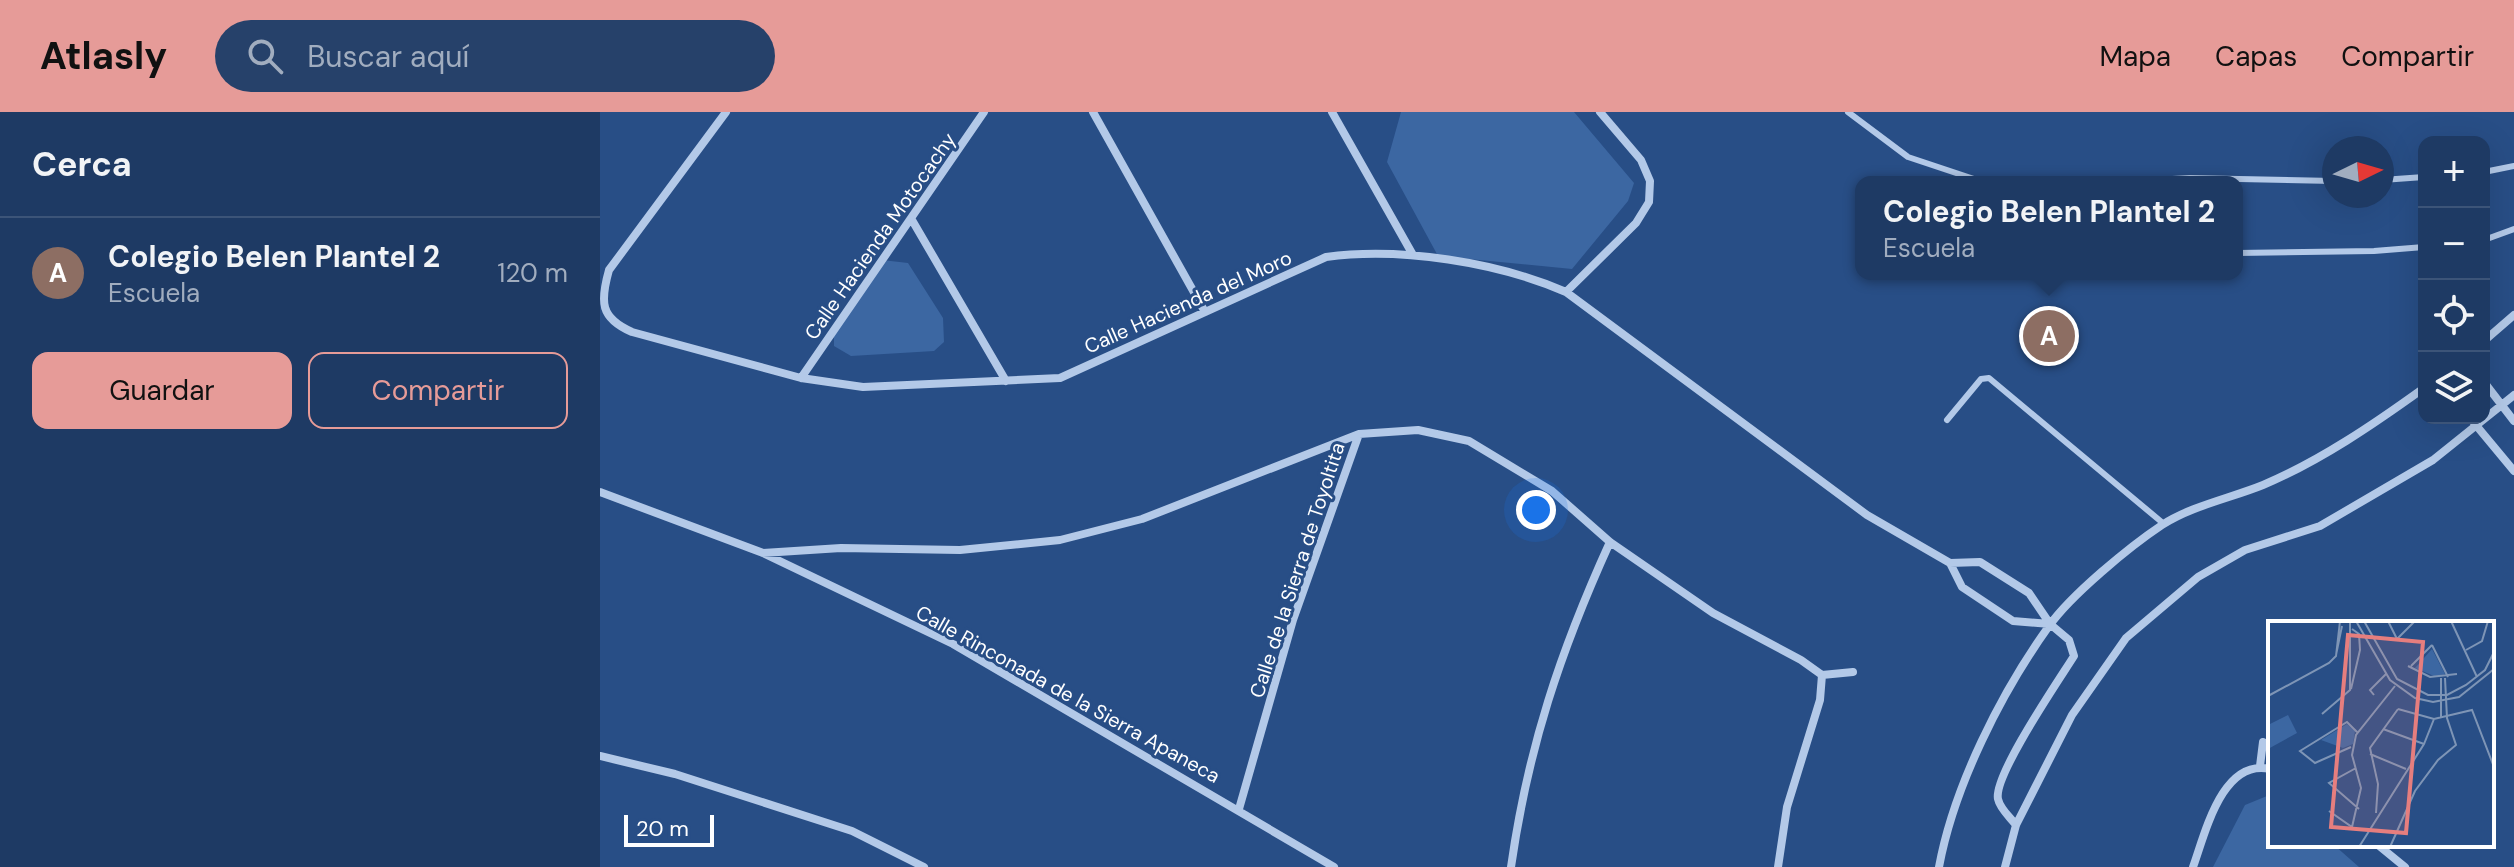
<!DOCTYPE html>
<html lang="es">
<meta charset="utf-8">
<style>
body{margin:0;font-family:"DM Sans",sans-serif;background:#26416a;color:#f1f3f6}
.controls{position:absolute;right:24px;top:24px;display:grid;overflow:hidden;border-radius:16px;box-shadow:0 8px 32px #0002}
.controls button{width:72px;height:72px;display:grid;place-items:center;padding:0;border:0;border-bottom:2px solid #3c5478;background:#1e3a64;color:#f1f3f6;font:40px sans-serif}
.compass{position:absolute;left:1722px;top:24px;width:72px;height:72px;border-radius:50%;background:#1e3a64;box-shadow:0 8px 32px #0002;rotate:85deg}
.scale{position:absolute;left:24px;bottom:20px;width:90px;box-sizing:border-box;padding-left:8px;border:4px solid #fff;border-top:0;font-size:22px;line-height:28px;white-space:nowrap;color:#fff;-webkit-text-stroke:6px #284e86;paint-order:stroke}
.you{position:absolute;left:936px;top:398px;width:28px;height:28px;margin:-20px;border:6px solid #fff;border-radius:50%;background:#1a73e8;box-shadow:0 0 0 12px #1a73e833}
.badge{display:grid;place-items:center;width:52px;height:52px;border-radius:50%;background:#e69b98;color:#fff;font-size:26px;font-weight:700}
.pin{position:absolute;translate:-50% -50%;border:4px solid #fff;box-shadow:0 2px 8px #0006}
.popup{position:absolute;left:1255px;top:64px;width:388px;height:104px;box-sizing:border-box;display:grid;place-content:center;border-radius:16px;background:#1e3a64;filter:drop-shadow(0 2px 6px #0005);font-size:26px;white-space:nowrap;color:#a1adbf}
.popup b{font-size:30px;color:#f1f3f6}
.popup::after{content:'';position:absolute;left:50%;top:100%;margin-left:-16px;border:16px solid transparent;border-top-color:#1e3a64}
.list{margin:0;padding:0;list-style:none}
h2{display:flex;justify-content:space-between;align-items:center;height:104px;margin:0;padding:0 32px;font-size:34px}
h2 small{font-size:26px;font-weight:400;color:#a1adbf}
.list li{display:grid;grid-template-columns:52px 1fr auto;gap:24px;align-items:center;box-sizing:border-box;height:112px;padding:0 32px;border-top:2px solid #3c5478}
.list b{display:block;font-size:30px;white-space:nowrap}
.list p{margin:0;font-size:26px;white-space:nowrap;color:#a1adbf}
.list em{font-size:26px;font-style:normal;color:#a1adbf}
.actions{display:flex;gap:16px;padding:24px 32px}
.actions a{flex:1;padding:18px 0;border:2px solid #e69b98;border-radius:16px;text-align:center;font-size:28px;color:#e69b98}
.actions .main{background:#e69b98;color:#111}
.icon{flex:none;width:44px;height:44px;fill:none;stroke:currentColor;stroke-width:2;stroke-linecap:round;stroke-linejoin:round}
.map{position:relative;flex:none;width:1914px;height:755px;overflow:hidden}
header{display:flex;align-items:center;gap:48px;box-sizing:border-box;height:112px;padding:0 40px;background:#e69b98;color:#111}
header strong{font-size:38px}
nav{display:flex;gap:44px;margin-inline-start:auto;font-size:28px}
.search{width:560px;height:72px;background:#26416a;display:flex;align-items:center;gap:20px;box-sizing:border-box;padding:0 28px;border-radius:44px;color:#a1adbf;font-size:30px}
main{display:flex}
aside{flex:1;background:#1e3a64}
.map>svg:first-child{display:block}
.green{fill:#3c67a2}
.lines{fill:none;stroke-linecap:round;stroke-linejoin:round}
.service{stroke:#b3c9e8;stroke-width:6}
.minor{stroke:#b3c9e8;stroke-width:8}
.labels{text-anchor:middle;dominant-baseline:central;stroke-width:6;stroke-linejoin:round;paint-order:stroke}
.street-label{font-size:20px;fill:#fff;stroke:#284e86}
.inset-road{fill:none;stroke:#7e95b6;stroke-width:2}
.view{fill:#e67e7e;fill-opacity:0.15;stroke:#e67e7e;stroke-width:4}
.inset-edge{fill:none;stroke:#fff;stroke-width:4}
</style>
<header>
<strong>Atlasly</strong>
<div class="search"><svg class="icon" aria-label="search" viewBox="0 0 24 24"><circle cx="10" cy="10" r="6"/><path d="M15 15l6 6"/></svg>Buscar aquí</div>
<nav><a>Mapa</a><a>Capas</a><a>Compartir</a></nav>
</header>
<main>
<aside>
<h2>Cerca<small></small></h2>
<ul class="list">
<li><span class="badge" style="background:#8d6e63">A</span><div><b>Colegio Belen Plantel 2</b><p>Escuela</p></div><em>120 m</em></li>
</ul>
<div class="actions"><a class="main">Guardar</a><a>Compartir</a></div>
</aside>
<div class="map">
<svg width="1914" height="755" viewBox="0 0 1914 755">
<rect width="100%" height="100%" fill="#284e86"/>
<path class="green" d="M801,0H974L1034,71L1028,89L972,157L838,144L787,50Z
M282,148L308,151L343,206L344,230L334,239L251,244L234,234V213Z
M1667,684L1670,685V733H1734L1759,755H1613L1645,693Z"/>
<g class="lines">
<path class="service" d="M1248,0L1308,45L1383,70
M1884,60L1914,54
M1782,68L1824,65
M1519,70L1590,66L1734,69
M1884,128L1914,117
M1637,141L1774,139L1824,135
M1347,308L1381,267L1389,266L1564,412"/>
<path class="minor" d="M126,0L9,158C0,190 0,206 32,220L201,266L263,275L460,266L726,145C801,135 897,150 966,180L1267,403L1350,451L1380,450L1429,481L1450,512L1469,528L1474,544C1459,568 1393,664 1398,687C1400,697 1410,705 1416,713
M493,0L605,200
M732,0L813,143
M312,108L406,269
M966,180L1036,111L1049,90L1050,69L1041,48L1000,0
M1884,229L1914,203
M201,266L384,0
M1884,270L1914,309
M1870,306L1914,359
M0,380L163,441L353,532L734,755
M163,441L241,436L360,438L460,428L542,407L759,322L818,318L869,329L952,379L1010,430L1113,501L1201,548L1222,563
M1350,451L1362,475L1413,509L1450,512
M1222,563L1253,560
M0,644L75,662L252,719L324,755
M1660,654L1663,630
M639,697L693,508L759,322
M1778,733L1805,755
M911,755C928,636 960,540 1010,430
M1178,755L1187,695L1220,588L1222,563
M1339,755C1354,674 1401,581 1449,514C1471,483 1529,435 1562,413C1591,394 1631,386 1663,373C1720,349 1774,312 1824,276
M1405,755L1416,713L1472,603L1526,526L1598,465L1645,438L1720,414L1833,348L1914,283
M1593,755C1605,722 1622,646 1670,657"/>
</g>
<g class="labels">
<g class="street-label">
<text transform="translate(280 124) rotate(-55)">Calle Hacienda Motocachy</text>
<text transform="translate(588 190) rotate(-24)">Calle Hacienda del Moro</text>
<text transform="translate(697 458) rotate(-72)">Calle de la Sierra de Toyoltita</text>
<text transform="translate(468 582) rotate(29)">Calle Rinconada de la Sierra Apaneca</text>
</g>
</g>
<g transform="translate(1668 509)">
<rect width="226" height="226" fill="#284e86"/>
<path d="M164,28L177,53L166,55L147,47ZM20,94L29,112L0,128V104ZM79,103L87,110L85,123L75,127L53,119Z" fill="#3c67a2"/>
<path class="inset-road" d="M88,0L122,59L147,77L165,81L191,76L226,48M96,0L129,58L160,74H179L198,64L217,49L226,31M120,0L129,18L147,0M183,0L209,56M164,24L180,56M198,29L214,20L220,0M68,34L74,5M140,45L162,56L189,53M143,45L164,24M173,57V97M83,68L92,29L91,13L84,8M106,74L102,69L118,53M0,75L61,42L68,35L72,0M130,88L166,98L204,89L226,146M54,93L82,69V0M115,108L156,123M83,126L47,142L32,130L79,101L89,111M102,133L138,148M88,147L61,162L91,188M61,190L84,206L93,167L84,134L88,114L127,65M108,192L110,163L102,127L130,88M91,226L156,123L166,98M122,226L147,170L170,139L188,124L179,97L177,57"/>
<path class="view" d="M80,14L155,21L138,212L63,206Z"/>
<rect width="226" height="226" class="inset-edge"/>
</g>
</svg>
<div class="controls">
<button>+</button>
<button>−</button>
<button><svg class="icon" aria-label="locate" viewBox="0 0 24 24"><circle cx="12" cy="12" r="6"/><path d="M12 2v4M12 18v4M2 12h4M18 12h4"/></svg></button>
<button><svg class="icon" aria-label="layers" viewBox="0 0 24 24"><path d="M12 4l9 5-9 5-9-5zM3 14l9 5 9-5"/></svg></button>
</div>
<svg class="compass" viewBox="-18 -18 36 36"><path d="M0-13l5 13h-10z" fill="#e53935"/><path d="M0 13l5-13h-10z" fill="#a1adbf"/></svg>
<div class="scale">20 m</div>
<div class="you"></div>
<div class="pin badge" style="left:1449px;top:224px;background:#8d6e63">A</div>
<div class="popup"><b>Colegio Belen Plantel 2</b>Escuela</div>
</div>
</main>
